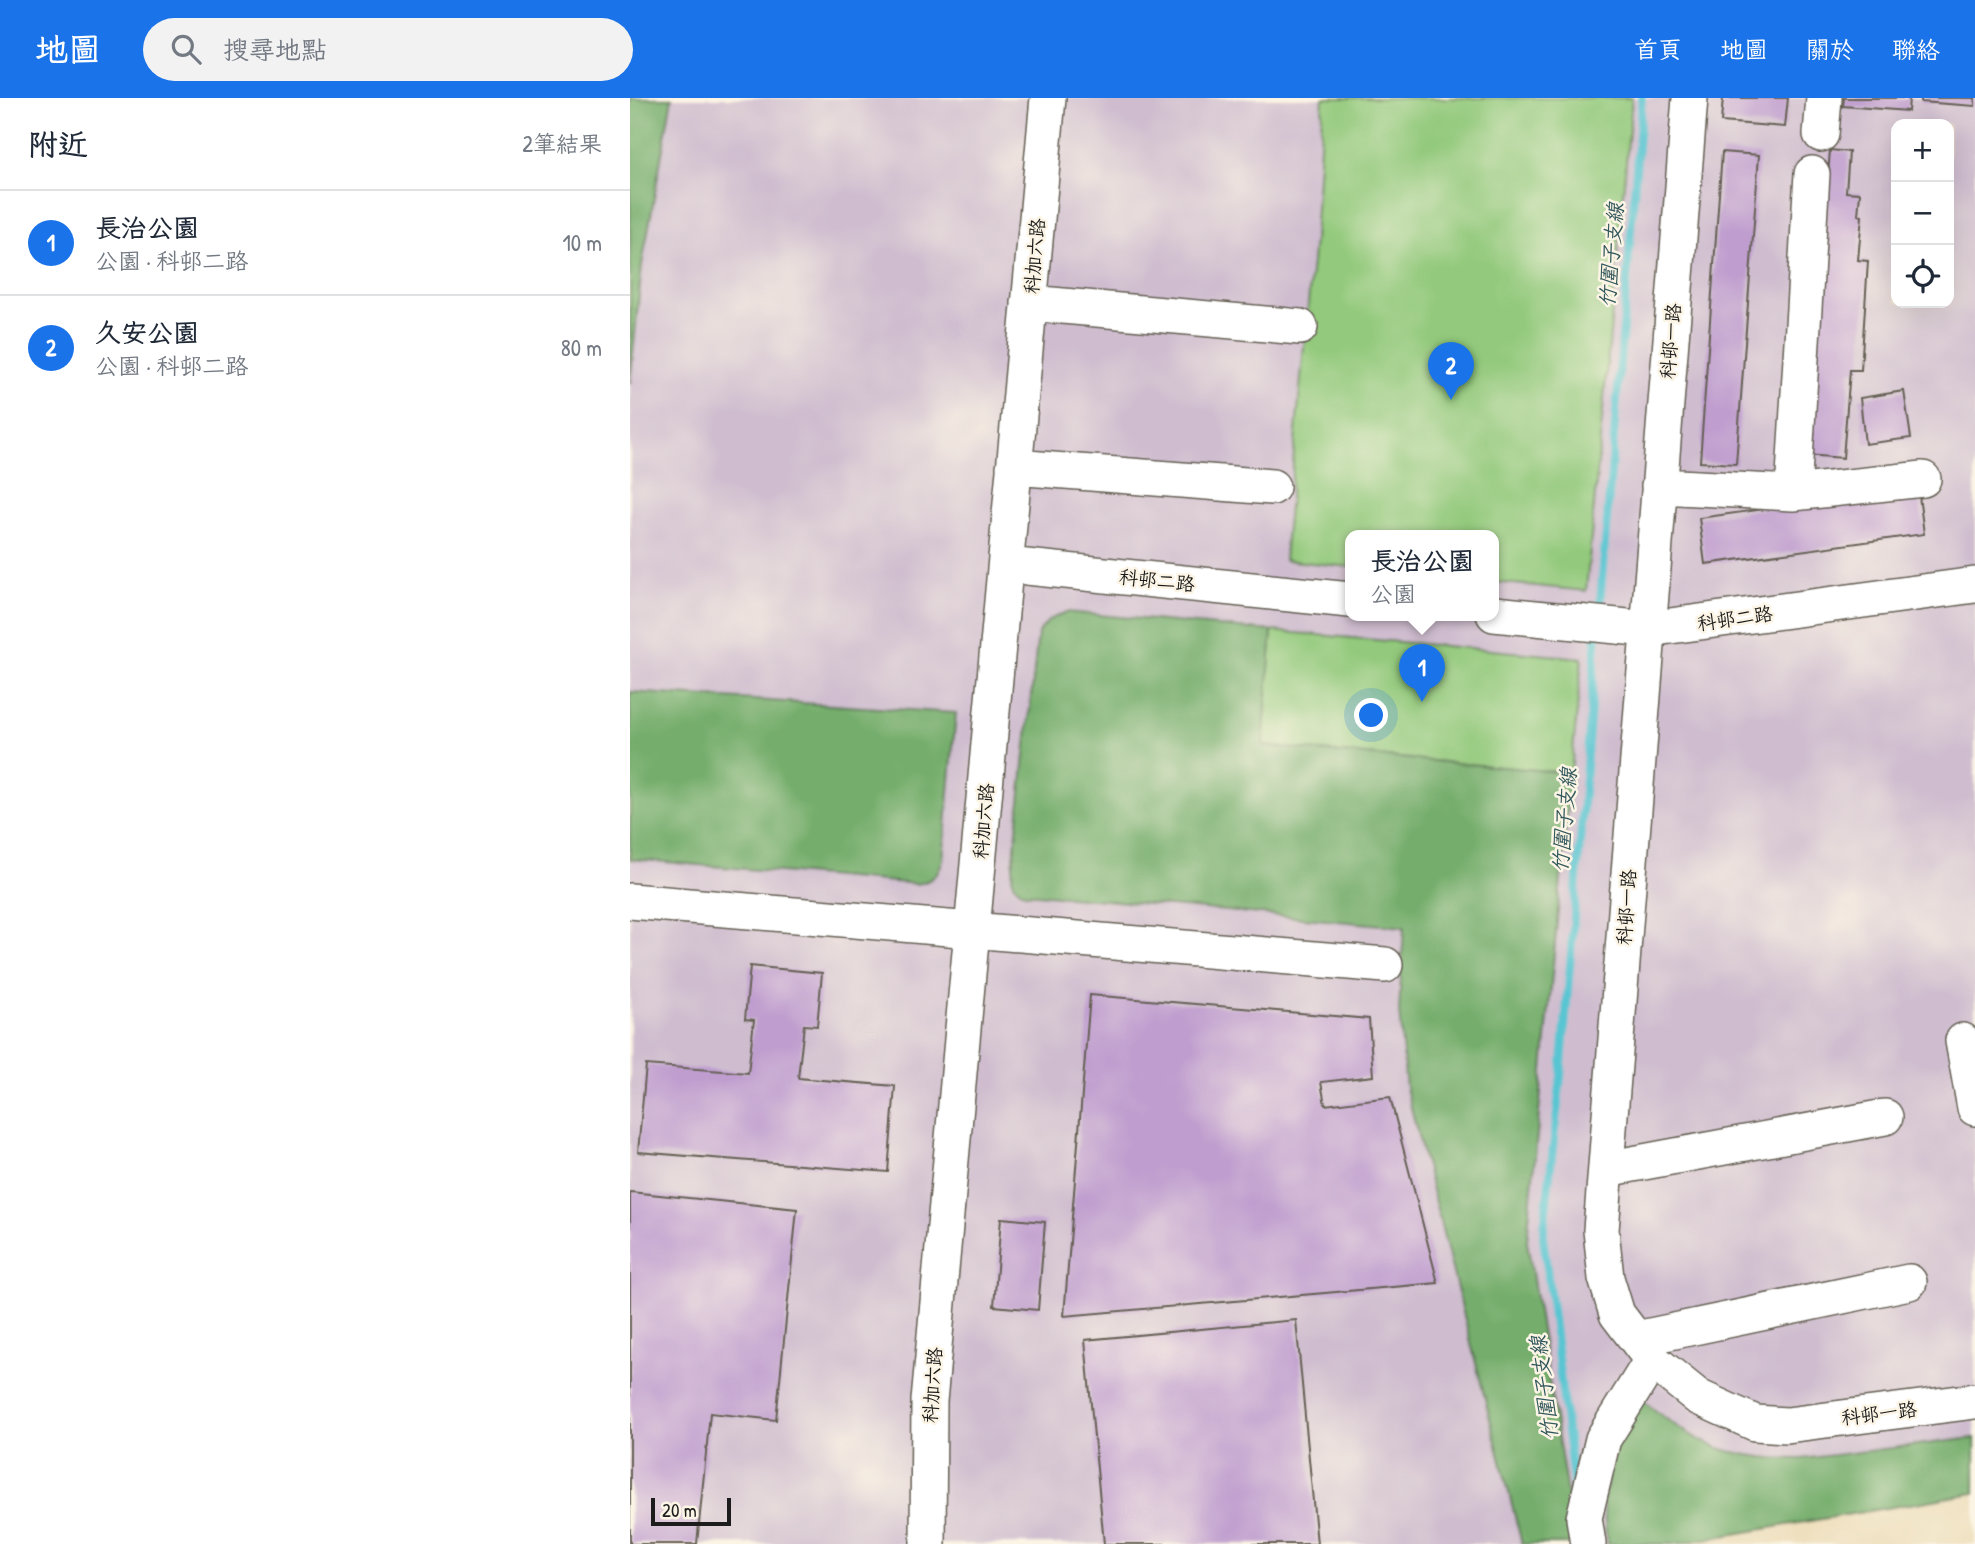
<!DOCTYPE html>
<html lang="zh-TW">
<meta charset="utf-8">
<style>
body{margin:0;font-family:"Patrick Hand","LXGW WenKai TC",sans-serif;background:#f2f2f3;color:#1f2937}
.controls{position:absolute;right:21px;top:21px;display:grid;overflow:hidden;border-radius:14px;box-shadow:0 7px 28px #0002}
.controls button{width:63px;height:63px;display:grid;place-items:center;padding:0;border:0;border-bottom:2px solid #e0e1e3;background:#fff;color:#1f2937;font:35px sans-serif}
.scale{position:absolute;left:21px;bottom:18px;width:80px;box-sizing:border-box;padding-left:7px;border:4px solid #1c1c1c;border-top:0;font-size:19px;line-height:24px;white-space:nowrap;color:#1c1c1c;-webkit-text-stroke:5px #fcf5e5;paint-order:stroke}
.you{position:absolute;left:742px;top:618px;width:24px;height:24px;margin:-18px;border:5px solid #fff;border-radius:50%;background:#1a73e8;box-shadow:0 0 0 10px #1a73e833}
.badge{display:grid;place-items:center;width:46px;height:46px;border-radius:50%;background:#1a73e8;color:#fff;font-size:23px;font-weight:700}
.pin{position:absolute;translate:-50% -58px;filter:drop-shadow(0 2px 4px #0008)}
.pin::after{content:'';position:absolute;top:37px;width:24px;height:21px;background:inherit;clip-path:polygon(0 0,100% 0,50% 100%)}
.popup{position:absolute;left:715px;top:432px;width:154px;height:91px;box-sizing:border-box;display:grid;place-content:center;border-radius:14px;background:#fff;filter:drop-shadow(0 2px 5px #0005);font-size:23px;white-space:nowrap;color:#747a83}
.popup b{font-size:26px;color:#1f2937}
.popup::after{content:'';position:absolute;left:50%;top:100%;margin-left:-14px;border:14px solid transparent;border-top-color:#fff}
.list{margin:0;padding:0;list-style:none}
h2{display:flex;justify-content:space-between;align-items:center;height:91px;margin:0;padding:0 28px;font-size:30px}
h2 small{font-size:23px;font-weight:400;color:#747a83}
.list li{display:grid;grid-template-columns:46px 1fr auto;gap:21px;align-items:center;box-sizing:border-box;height:105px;padding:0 28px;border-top:2px solid #e0e1e3}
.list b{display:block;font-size:26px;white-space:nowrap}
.list p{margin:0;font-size:23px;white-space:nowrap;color:#747a83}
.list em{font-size:23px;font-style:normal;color:#747a83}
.icon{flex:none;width:38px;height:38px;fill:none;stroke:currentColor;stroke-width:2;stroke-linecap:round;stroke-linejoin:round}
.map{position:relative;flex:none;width:1345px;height:1446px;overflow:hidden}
header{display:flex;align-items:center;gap:42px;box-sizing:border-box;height:98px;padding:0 35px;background:#1a73e8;color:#fff}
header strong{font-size:33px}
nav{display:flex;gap:38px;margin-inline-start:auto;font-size:24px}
.search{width:490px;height:63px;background:#f2f2f3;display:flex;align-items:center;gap:18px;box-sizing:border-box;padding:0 24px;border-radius:38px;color:#747a83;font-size:26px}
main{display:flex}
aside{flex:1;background:#fff}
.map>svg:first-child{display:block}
.industrial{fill:#cfbdcf;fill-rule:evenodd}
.green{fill:#92c97c;stroke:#57724c;stroke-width:2}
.forest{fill:#75ad6c;stroke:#486444;stroke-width:2}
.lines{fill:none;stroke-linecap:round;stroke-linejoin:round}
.stream{stroke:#59c5d2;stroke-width:8}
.building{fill:#bf9ecf}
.minor-casing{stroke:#656054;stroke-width:38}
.minor{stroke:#fff;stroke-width:35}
.labels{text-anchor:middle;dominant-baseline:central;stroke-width:5;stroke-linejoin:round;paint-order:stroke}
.street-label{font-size:19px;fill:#1c1c1c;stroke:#fcf5e5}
.water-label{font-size:21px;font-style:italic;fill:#31575c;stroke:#fcf5e5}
</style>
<header>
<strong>地圖</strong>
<div class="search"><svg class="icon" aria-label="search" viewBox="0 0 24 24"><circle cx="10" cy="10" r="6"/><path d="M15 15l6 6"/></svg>搜尋地點</div>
<nav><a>首頁</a><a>地圖</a><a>關於</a><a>聯絡</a></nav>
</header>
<main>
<aside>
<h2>附近<small>2筆結果</small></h2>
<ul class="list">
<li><span class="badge">1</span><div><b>長治公園</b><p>公園 · 科邨二路</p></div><em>10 m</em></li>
<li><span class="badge">2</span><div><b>久安公園</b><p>公園 · 科邨二路</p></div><em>80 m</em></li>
</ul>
</aside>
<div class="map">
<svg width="1345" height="1446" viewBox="0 0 1345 1446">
<rect width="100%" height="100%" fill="#fcf5e5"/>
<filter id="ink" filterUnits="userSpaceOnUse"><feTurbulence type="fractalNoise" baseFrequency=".0143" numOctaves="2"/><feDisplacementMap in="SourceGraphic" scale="14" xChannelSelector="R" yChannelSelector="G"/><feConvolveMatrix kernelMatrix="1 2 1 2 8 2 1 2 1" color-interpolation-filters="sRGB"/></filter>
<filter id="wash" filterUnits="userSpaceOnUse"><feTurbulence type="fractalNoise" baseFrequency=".00686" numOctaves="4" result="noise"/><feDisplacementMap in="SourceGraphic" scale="28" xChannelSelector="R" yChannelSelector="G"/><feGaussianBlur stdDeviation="1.57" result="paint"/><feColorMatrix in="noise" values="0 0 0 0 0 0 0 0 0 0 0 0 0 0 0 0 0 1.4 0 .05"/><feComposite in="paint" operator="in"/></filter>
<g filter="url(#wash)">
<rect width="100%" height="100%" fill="#eddebb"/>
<path class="industrial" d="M0,0H1345V1395L1046,1446H0ZM1266,26H1319V205H1266ZM720,438H864V518H720Z"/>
<path class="green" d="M693,0H1002L956,493L864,484V438H720V469L654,462L684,142Z
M642,533L952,560L941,675L632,648Z"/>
<path class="forest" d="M0,0H42L12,167L0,286Z
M436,514L642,533L633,648L941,675L897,1143L945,1446H892L776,990L769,913L774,829L395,795C387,791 384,787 382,779L408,535L419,522Z
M0,594L326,615L313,762C308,777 302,783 287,786L0,761Z
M1009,1299C1063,1346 1098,1361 1171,1361L1345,1340V1395L1046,1446H977L973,1404L986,1348Z"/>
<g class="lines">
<path class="stream" d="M969,517L1012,0
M945,1398L913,1139L931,978L967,533"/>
</g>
<g id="blocks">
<path class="building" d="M1093,0H1158L1155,29L1091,24Z
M1214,0H1279L1278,13L1213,8Z
M1291,0H1345V8L1291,4Z
M1200,52L1219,54L1216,94L1230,95L1228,117L1232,118L1228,162L1238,163L1231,272H1220L1213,360L1177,357Z
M1092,54L1129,57L1106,366L1070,364Z
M1274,293L1281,340L1235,346L1230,300Z
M1288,390L1294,436L1075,466L1069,420Z
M120,868L192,875L187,928L174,927L168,980L265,988L258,1074L8,1054L16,967L118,975L124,922L115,921Z
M460,897L739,921L743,978L691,984L695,1007L760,999L808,1185L434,1218Z
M0,1094L167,1111L146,1322L80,1315L67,1446H0Z
M371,1120L415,1124L408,1212L364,1208Z
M666,1222L687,1446H474L455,1242Z"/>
</g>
</g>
<g filter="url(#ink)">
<use href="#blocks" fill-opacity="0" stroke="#656054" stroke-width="2"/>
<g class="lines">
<g class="minor-casing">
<path id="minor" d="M1060,0L971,1132L976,1180L987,1216L1022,1262L1068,1299L1125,1325L1157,1327L1345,1303
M1191,36L1194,0
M399,205L670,229
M384,369L642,389
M1029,388L1163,395L1293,381
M1163,395L1182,76
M376,467L720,502
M864,516L1018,531L1345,487
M0,803L755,867
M1333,943L1345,1010
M976,1071L1255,1019
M1006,1241L1279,1184
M298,1446L299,1303L418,0
M958,1446L954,1420L973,1341L1022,1262"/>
</g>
<use href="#minor" class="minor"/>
</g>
</g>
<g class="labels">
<g class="street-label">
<text transform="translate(404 158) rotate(-85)">科加六路</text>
<text transform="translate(1040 243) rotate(-85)">科邨一路</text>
<text transform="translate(527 482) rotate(6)">科邨二路</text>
<text transform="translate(1105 520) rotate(-8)">科邨二路</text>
<text transform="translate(353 723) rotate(-85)">科加六路</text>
<text transform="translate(996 809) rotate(-86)">科邨一路</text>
<text transform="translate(302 1287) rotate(-86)">科加六路</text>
<text transform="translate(1249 1315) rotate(-7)">科邨一路</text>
</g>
<g class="water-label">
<text transform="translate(981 157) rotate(-85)">竹圍子支線</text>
<text transform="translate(934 722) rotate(-85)">竹圍子支線</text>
<text transform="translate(914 1290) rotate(-97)">竹圍子支線</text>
</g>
</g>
</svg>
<div class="controls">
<button>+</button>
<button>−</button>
<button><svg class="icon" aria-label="locate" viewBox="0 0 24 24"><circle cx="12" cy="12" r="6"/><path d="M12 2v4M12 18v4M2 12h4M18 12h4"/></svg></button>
</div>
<div class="scale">20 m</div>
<div class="you"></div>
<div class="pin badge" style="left:792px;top:604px">1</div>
<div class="popup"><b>長治公園</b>公園</div>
<div class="pin badge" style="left:821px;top:302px">2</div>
</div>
</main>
